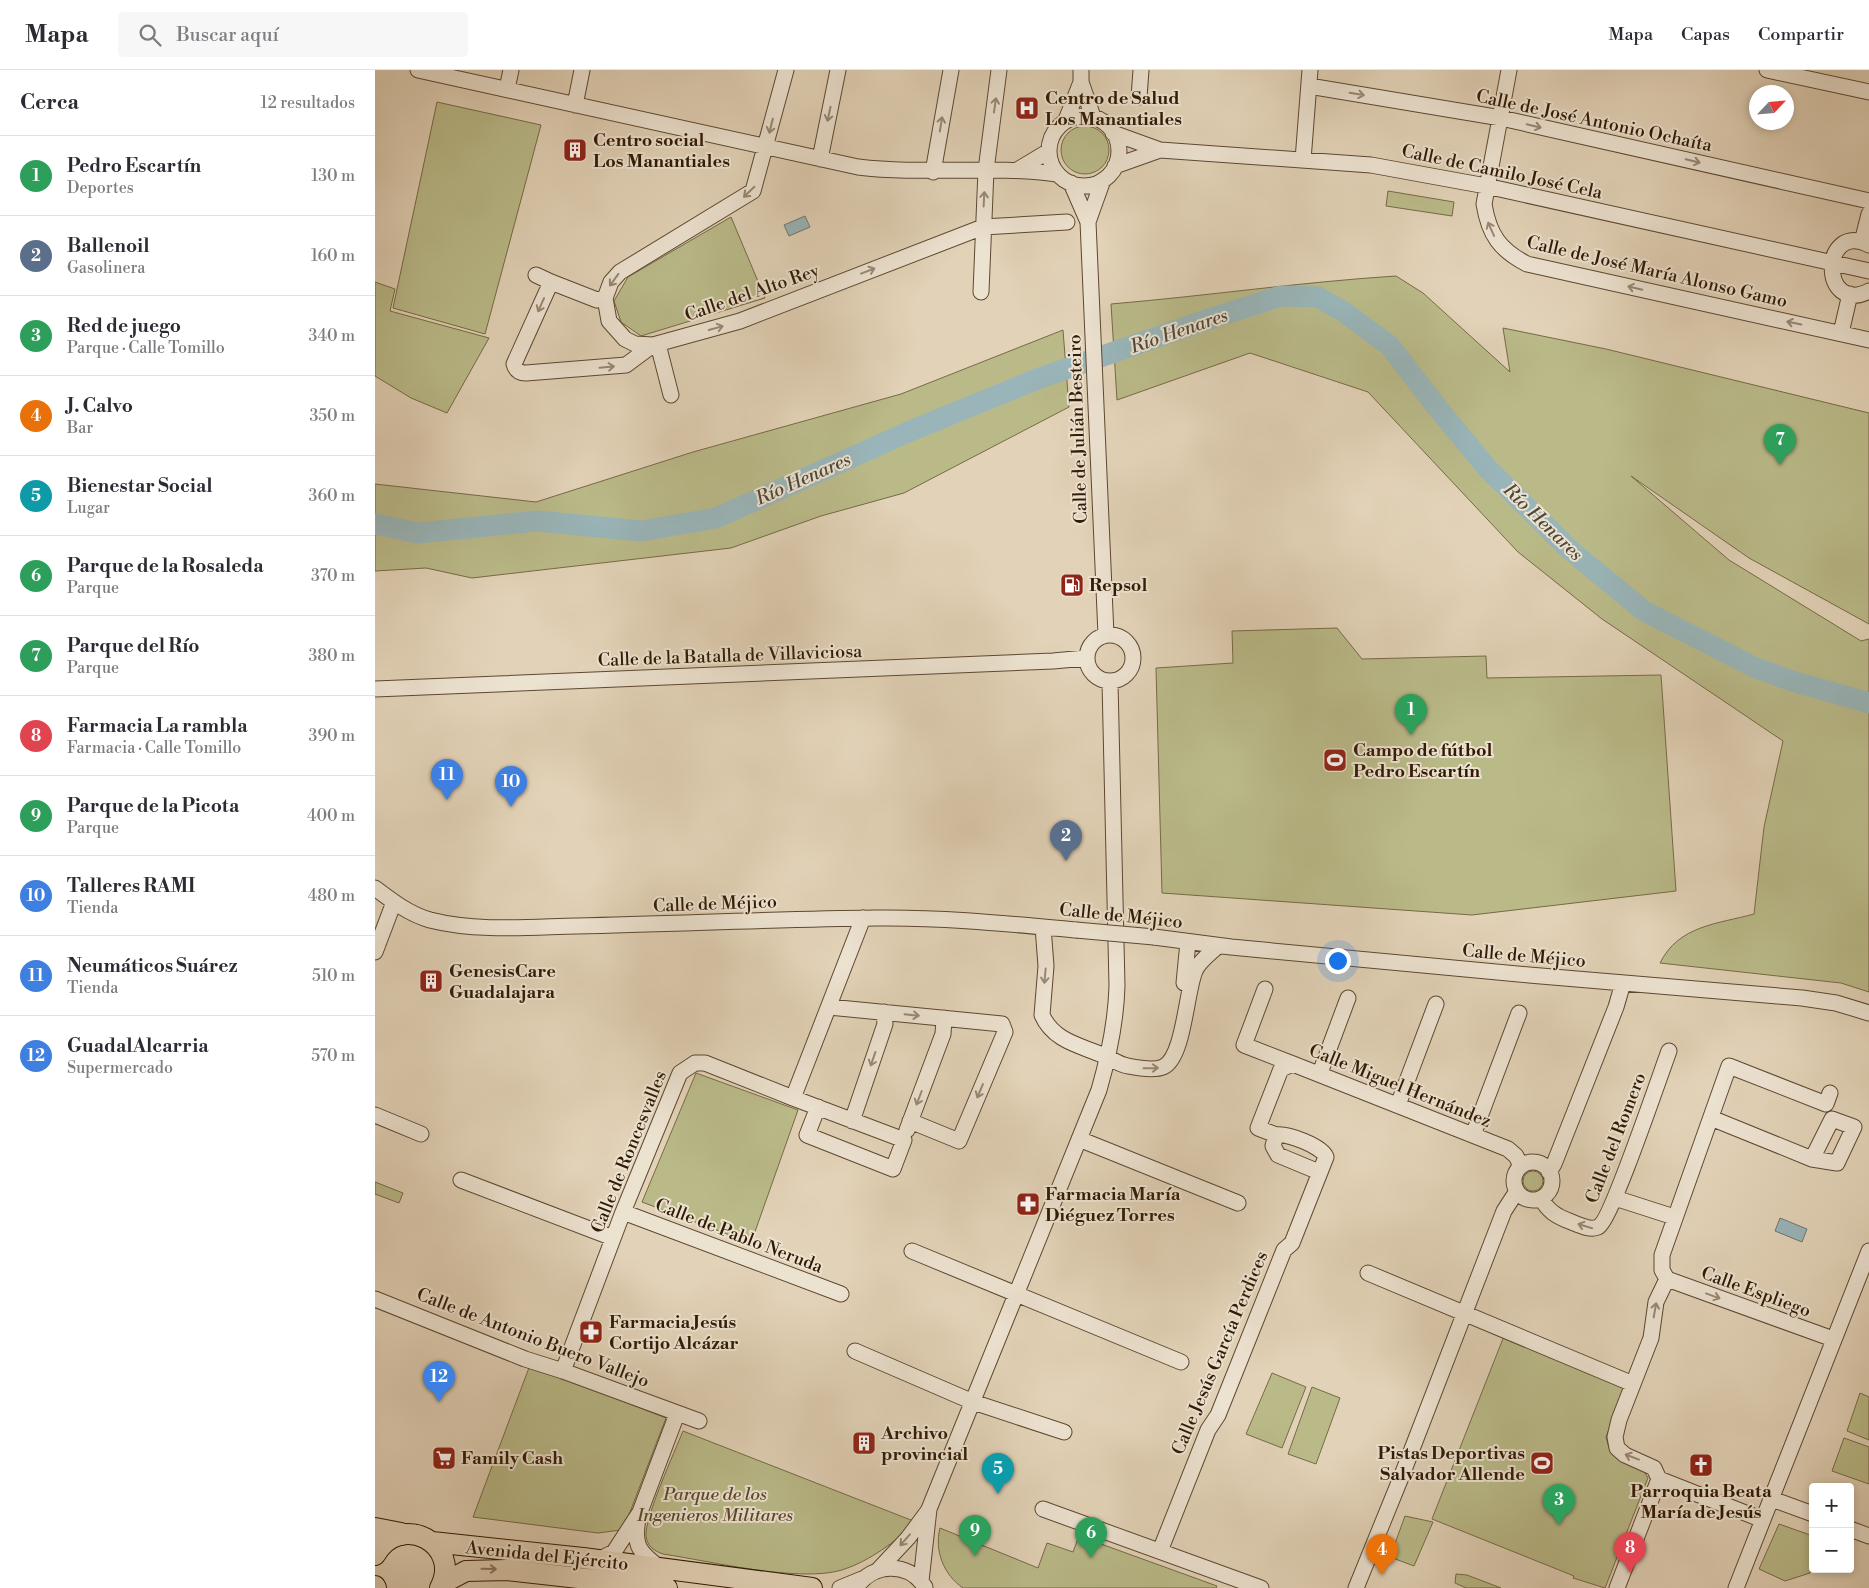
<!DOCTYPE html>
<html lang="es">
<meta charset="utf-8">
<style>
body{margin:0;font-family:"Libre Bodoni",serif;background:#f7f7f7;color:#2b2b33}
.controls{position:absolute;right:15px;bottom:15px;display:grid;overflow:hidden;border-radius:5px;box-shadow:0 2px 8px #0003}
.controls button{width:45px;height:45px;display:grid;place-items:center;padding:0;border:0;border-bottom:1px solid #e1e1e2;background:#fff;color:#2b2b33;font:25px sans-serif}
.compass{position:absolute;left:1374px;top:15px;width:45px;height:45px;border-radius:50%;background:#fff;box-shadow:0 2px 8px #0003;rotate:64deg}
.you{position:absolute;left:962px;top:890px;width:18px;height:18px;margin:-12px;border:4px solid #fff;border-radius:50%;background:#1a73e8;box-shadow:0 0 0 8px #1a73e833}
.badge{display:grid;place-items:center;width:32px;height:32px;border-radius:50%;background:#8f2418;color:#fff;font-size:16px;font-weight:700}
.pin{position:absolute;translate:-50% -41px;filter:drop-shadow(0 1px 2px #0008)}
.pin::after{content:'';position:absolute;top:26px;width:18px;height:15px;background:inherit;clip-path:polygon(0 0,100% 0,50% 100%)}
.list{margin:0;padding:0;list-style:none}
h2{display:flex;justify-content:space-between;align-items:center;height:65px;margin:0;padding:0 20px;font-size:21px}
h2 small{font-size:16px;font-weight:400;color:#7c7c81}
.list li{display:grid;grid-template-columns:32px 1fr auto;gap:15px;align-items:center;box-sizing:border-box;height:80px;padding:0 20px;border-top:1px solid #e1e1e2}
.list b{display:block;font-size:19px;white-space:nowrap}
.list p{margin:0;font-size:16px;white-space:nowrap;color:#7c7c81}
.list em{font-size:16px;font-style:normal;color:#7c7c81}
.icon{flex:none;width:28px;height:28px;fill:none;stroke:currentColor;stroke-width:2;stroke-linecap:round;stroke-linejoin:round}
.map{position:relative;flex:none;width:1494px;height:1518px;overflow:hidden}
header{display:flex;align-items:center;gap:30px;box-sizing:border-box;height:70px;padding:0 25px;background:#fff;border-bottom:1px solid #e1e1e2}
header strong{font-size:24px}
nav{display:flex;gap:28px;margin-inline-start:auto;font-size:18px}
.search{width:350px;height:45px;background:#f7f7f7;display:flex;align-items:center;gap:12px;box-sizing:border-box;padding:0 18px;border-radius:5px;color:#7c7c81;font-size:19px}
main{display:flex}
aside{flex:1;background:#fff}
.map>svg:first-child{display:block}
.green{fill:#baba89;stroke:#766a46}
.water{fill:#99b5b9;stroke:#6f7771}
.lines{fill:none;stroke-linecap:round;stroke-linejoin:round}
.river{stroke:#99b5b9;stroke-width:21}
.minor-casing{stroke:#5d4831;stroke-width:17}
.major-casing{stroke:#311a04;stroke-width:22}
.highway-casing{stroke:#311a04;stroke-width:24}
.minor{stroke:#ece2d0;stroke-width:15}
.major{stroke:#e2d2b7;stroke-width:20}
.highway{stroke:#e2d2b7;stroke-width:22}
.minor-bridge-casing{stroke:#5d4831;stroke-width:17;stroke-linecap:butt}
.minor-bridge{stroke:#ece2d0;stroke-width:15}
.oneway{stroke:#988874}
.oneway2{stroke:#8a765e}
.labels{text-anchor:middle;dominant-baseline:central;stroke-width:4;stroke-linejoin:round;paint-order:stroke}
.poi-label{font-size:18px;font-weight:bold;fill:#311a04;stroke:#ece2d0;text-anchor:start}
.street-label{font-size:18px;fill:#311a04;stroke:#ece2d0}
.park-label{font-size:18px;font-style:italic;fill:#5a4a2c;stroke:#ece2d0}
.water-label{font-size:19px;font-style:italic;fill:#50483a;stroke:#ece2d0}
</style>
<header>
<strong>Mapa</strong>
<div class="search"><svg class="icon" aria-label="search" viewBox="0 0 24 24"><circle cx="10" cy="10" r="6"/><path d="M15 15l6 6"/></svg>Buscar aquí</div>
<nav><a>Mapa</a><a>Capas</a><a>Compartir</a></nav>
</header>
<main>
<aside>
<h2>Cerca<small>12 resultados</small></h2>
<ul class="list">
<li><span class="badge" style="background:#2e9e5b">1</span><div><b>Pedro Escartín</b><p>Deportes</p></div><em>130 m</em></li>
<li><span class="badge" style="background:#5c6f8a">2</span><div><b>Ballenoil</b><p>Gasolinera</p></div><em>160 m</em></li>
<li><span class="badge" style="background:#2e9e5b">3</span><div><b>Red de juego</b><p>Parque · Calle Tomillo</p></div><em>340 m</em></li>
<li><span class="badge" style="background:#e8710a">4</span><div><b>J. Calvo</b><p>Bar</p></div><em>350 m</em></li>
<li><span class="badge" style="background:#0f9aa8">5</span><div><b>Bienestar Social</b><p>Lugar</p></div><em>360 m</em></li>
<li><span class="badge" style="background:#2e9e5b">6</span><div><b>Parque de la Rosaleda</b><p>Parque</p></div><em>370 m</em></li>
<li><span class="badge" style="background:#2e9e5b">7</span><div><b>Parque del Río</b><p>Parque</p></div><em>380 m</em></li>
<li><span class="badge" style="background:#e0444e">8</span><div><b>Farmacia La rambla</b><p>Farmacia · Calle Tomillo</p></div><em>390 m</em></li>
<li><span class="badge" style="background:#2e9e5b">9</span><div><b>Parque de la Picota</b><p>Parque</p></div><em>400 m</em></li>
<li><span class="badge" style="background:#3f7fe0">10</span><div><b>Talleres RAMI</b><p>Tienda</p></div><em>480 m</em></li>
<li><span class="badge" style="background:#3f7fe0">11</span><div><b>Neumáticos Suárez</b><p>Tienda</p></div><em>510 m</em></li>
<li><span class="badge" style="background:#3f7fe0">12</span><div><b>GuadalAlcarria</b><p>Supermercado</p></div><em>570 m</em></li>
</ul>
</aside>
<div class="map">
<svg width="1494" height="1518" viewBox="0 0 1494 1518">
<rect width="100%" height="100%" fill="#e2d2b7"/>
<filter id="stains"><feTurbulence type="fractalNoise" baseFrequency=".004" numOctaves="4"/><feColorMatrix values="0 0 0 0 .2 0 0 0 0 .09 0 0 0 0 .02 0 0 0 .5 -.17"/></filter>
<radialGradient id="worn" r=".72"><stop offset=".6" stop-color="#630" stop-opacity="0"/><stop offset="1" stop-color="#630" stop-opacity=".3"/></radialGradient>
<path class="green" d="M62,32L166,55L110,264L18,238Z
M686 80a24 24 0 1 1 48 0a24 24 0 1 1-48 0Z
M1013,121L1079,132L1077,146L1011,136Z
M356,147L390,228L266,266L246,252L239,231L253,207Z
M1021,206L1048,223L1135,302L1128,258L1231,279L1494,343V554L1374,488L1256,406L1354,490L1486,571L1494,569V922L1466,913L1285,893C1304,855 1343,854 1379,844L1389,757L1408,671L1227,549L1143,482L993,322L875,283L742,330L736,234C831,226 926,212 1021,206Z
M0,212L20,219L15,241L114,268L72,343L36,328L0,306Z
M688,260L694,337L529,423L446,446L356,478L97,508L51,498L0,501V414L161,432L318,382L526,324Z
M962,558L987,589L1111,586L1112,608L1286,605L1301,821L1097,845L787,823L781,598L858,593L857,561Z
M321,1003L423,1040L376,1173L267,1132Z
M1148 1111a10 10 0 1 1 20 0a10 10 0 1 1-20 0Z
M0,1112L28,1123L24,1133L0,1124Z
M1129,1266L1252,1315L1231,1367L1234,1378L1242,1388L1267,1398L1273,1408L1230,1518L1198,1508L1199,1506L1057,1449Z
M155,1295L291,1348L252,1450L246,1460L223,1463L98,1447Z
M897,1303L931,1317L907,1378L871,1364Z
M937,1317L965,1328L941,1394L913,1384Z
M1485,1323L1494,1327V1370L1472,1361Z
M308,1361L541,1452C520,1472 495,1491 467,1500C423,1513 335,1491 288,1484C279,1481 272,1476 271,1466C269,1449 300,1381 308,1361Z
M1469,1368L1494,1377V1414L1457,1401Z
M1030,1446L1058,1452L1039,1496L1015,1487Z
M1404,1454L1438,1466V1492L1435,1503L1410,1511L1384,1499Z
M565,1458L663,1498L672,1473L698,1482L704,1466L842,1516L841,1518H588C569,1505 559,1481 565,1458Z
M1081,1504L1092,1505L1126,1518H1091L1080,1513Z"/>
<path class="water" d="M430,146L435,157L414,166L409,155Z
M1405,1148L1432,1159L1427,1172L1400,1161Z"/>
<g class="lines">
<path class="river" d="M0,454L43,463L162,451L266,461L341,448L533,362L662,309L831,250L906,226L943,227L969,242L1015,276L1061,336L1113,399L1195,480L1269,541L1379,597L1417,611L1494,633"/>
<g class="minor-casing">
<path id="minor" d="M43,0L483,97C550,105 616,95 682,104
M411,0L378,121L245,202L236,212L230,228L234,251L250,269L260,274L278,275L365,251L608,157L692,152
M706,0V12L718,47
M1134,0L1109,134C1114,165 1125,180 1152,194L1494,270
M1392,0L1494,22
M934,16L1126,48L1494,131
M132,19L136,0
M764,27L766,0
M200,35L207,0
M674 81a35 35 0 1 1 70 0a35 35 0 1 1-70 0Z
M691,50L706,12
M738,63L785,80L996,95L1111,116L1494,201
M445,89L463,0
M928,90L935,0
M740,96L785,80
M644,99L674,81
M558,102L576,0
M696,113L713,152L731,565
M713,152L728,110
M1487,172L1494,144
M1494,175C1445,150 1445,246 1494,221
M161,205L176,212
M606,222L611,100L624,0
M230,228L222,230L176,212L139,294C141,301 145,303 151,303L251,295L278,275L285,282L296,325
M1466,263L1475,224
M712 588a23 23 0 1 1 46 0a23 23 0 1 1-46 0Z
M0,619L678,591L711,588
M0,818C17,831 34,844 55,850C102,862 155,857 202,856C302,854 401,849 501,848C567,847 635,854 701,860
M668,857L671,896L667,945C678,970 703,975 725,984C734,987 744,995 753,996C763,998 779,1001 788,997C809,988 811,922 820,901C824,891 836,883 843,876
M779,867L856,877L1154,905L1427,928L1461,933L1494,943
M0,882L19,832
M809,913L813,872
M890,919L869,975L918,994
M454,937L627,954L630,962L584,1071L535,1051
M945,1003L973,928
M418,1028L529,1070L518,1099L432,1065L443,1037
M1023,1035L1061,934
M0,1045L46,1064
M1336,1048L1437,1089L1457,1049L1479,1057L1462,1093L1437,1089
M477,1051L510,954L509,942
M532,1060L568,964L569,948
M901,1065L883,1058L906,999L918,994L1133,1079L1141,1086L1146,1096
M1098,1065L1144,943
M704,1069L863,1133
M1139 1111a19 19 0 1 1 38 0a19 19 0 1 1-38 0Z
M1174,1102L1179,1094L1241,937L1248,913
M86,1110L238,1168
M1166,1128C1173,1141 1181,1146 1194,1151C1202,1154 1215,1161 1223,1157C1236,1151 1285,1005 1294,981
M1240,1128L1299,1147
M248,1142L466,1224
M537,1181L806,1292
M993,1203L1258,1314
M1292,1209L1287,1200V1185L1354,996L1451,1034L1455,1023
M1292,1209L1458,1269
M0,1229L150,1289L188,1301L324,1351
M480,1281L598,1332L689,1362
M188,1301L248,1142L305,1003L320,993H330L418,1028L488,848
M1284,1409L1388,1450
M1397,1429L1438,1444
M668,1439L886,1518
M263,1449C258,1476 265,1483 285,1498
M1475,1459L1494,1466
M785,1481L833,1360L843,1345L909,1180L917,1173L951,1087C947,1076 912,1063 901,1065L898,1076L903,1085L944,1102
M223,1490L239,1482L265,1442L302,1344
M504,1499L533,1468L553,1441
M546,1511L554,1439L724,1020C734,985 741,952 742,916L735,612
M465,1518L487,1509
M481,1518C497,1493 533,1491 550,1517
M981,1518L1027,1405L1129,1141L1142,1121
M1242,1518L1284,1409L1279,1398L1250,1385L1242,1378L1240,1367L1244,1350L1276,1268L1281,1232L1292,1209
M1361,1518L1494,1181"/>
</g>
<g class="major-casing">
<path id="major" d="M57,1472L208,1488L437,1518
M0,1485C26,1440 88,1475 65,1518
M68,1513L91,1501L132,1500L292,1518
M0,1516L1,1518"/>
</g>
<g class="highway-casing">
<path id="highway" d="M0,1459L26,1464"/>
</g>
<use href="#minor" class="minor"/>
<use href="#major" class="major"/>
<use href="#highway" class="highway"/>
<g class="minor-bridge-casing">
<path id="minor-bridge" d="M701,860L779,867"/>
</g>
<use href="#minor-bridge" class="minor-bridge"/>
</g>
<defs><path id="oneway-shaft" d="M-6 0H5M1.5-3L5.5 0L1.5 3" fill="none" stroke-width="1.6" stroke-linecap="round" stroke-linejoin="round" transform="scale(1.25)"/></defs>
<g class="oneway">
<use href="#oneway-shaft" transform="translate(982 24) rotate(10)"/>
<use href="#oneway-shaft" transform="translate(620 35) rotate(-82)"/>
<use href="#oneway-shaft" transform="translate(454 44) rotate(102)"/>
<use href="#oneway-shaft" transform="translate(566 54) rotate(-81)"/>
<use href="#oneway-shaft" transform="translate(396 56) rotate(104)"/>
<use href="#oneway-shaft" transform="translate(1159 56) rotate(13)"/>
<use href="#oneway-shaft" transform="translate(1318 91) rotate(13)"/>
<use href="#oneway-shaft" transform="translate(374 122) rotate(136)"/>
<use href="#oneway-shaft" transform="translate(609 129) rotate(-87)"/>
<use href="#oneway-shaft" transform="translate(1116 159) rotate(-114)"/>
<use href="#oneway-shaft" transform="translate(493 201) rotate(-21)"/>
<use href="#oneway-shaft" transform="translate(239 210) rotate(126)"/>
<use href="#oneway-shaft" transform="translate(1260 218) rotate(-167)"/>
<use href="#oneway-shaft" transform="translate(166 235) rotate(114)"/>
<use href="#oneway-shaft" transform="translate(1419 253) rotate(-168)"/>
<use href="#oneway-shaft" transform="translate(341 258) rotate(-15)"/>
<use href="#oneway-shaft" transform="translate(232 297) rotate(-5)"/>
<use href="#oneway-shaft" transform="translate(670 906) rotate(95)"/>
<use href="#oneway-shaft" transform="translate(537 945) rotate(6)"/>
<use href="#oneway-shaft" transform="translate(498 989) rotate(109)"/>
<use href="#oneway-shaft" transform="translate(776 998) rotate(-1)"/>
<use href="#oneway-shaft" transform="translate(605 1021) rotate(113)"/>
<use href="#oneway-shaft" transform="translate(544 1028) rotate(111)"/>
<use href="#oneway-shaft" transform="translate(1210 1156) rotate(-163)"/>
<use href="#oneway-shaft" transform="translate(1338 1226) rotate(20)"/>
<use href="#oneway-shaft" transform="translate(1280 1240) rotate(-80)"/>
<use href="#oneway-shaft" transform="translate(1257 1387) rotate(-159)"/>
<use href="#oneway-shaft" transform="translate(530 1470) rotate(131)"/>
</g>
<use class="oneway2" href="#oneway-shaft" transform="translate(114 1499) rotate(1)"/>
<defs>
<g id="hospital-square" transform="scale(1.25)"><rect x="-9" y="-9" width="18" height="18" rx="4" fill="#8f2418" stroke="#ece2d0"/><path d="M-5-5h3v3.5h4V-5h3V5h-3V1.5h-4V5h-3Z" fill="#fff"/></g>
<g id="building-square" transform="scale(1.25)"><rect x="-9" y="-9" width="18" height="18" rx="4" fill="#8f2418" stroke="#ece2d0"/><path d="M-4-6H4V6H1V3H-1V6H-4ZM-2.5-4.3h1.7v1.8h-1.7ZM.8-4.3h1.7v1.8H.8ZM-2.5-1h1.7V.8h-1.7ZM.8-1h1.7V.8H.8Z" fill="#fff"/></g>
<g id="fuel-square" transform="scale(1.25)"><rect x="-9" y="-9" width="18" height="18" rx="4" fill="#8f2418" stroke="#ece2d0"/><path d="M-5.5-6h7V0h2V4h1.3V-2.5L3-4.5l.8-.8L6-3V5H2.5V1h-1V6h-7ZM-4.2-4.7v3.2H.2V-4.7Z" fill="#fff"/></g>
<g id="stadium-square" transform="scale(1.25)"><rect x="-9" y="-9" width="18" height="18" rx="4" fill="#8f2418" stroke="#ece2d0"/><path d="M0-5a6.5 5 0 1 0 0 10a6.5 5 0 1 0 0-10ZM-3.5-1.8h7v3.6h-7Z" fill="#fff"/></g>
<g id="pharmacy-square" transform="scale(1.25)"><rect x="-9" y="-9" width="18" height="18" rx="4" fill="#8f2418" stroke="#ece2d0"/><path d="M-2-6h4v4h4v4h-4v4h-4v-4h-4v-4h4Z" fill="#fff"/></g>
<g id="supermarket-square" transform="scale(1.25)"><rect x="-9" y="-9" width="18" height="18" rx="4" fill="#8f2418" stroke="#ece2d0"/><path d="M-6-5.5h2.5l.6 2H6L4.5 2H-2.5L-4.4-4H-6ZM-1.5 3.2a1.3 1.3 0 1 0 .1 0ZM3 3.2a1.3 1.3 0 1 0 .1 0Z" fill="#fff"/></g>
<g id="church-square" transform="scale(1.25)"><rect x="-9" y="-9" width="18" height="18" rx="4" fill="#8f2418" stroke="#ece2d0"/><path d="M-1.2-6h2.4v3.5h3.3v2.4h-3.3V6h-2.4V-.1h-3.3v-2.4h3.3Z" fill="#fff"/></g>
</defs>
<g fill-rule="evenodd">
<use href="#hospital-square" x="652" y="38"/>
<use href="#building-square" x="200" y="80"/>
<use href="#fuel-square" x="697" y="515"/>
<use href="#stadium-square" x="960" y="690"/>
<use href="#building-square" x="56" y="911"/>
<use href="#pharmacy-square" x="653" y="1134"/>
<use href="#pharmacy-square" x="216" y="1262"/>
<use href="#building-square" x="489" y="1373"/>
<use href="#supermarket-square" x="69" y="1388"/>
<use href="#stadium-square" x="1167" y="1393"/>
<use href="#church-square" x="1326" y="1395"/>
</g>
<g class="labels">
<g class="poi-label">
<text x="670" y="28">Centro de Salud<tspan x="670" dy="21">Los Manantiales</tspan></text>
<text x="218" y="70">Centro social<tspan x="218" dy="21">Los Manantiales</tspan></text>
<text x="714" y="515">Repsol</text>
<text x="978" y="680">Campo de fútbol<tspan x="978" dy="21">Pedro Escartín</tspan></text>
<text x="74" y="901">GenesisCare<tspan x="74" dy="21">Guadalajara</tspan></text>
<text x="670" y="1124">Farmacia María<tspan x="670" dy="21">Diéguez Torres</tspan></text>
<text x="234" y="1252">Farmacia Jesús<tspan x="234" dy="21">Cortijo Alcázar</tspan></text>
<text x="506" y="1363">Archivo<tspan x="506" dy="21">provincial</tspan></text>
<text x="1150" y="1383" text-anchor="end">Pistas Deportivas<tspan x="1150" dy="21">Salvador Allende</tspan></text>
<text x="86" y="1388">Family Cash</text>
<text x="1326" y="1421" text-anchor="middle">Parroquia Beata<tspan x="1326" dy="21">María de Jesús</tspan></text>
</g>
<g class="street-label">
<text transform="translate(1219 51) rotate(12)">Calle de José Antonio Ochaíta</text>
<text transform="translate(1127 102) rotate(12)">Calle de Camilo José Cela</text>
<text transform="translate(1282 202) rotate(13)">Calle de José María Alonso Gamo</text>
<text transform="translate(377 223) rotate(-19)">Calle del Alto Rey</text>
<text transform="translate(703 359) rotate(-92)">Calle de Julián Besteiro</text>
<text transform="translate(355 586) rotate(-2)">Calle de la Batalla de Villaviciosa</text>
<text transform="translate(340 834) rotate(-2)">Calle de Méjico</text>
<text transform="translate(746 846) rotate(6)">Calle de Méjico</text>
<text transform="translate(1149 886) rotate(5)">Calle de Méjico</text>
<text transform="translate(1025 1016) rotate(22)">Calle Miguel Hernández</text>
<text transform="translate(1241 1068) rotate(-69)">Calle del Romero</text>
<text transform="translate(254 1082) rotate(-68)">Calle de Roncesvalles</text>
<text transform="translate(364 1166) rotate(21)">Calle de Pablo Neruda</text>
<text transform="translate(1381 1222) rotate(20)">Calle Espliego</text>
<text transform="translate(158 1268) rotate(21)">Calle de Antonio Buero Vallejo</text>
<text transform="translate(845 1283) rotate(-67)">Calle Jesús García Perdices</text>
<text transform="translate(172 1486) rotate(6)">Avenida del Ejército</text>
</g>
<g class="park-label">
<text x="340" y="1424">Parque de los<tspan x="340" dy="21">Ingenieros Militares</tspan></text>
</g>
<g class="water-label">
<text transform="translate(804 261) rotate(-19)">Río Henares</text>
<text transform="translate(428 409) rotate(-24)">Río Henares</text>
<text transform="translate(1168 452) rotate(44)">Río Henares</text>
</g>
</g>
<rect width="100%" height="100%" filter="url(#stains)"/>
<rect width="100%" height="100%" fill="url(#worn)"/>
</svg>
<div class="controls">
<button>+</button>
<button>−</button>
</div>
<svg class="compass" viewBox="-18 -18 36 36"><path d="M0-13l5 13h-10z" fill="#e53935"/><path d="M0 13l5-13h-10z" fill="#7c7c81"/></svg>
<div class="you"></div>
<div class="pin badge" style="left:1036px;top:665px;background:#2e9e5b">1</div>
<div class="pin badge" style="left:691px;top:791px;background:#5c6f8a">2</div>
<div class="pin badge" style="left:1184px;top:1455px;background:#2e9e5b">3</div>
<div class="pin badge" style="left:1007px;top:1505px;background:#e8710a">4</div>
<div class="pin badge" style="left:623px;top:1424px;background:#0f9aa8">5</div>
<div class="pin badge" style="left:716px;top:1488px;background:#2e9e5b">6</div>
<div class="pin badge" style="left:1405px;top:395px;background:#2e9e5b">7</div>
<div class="pin badge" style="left:1255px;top:1503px;background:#e0444e">8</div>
<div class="pin badge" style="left:600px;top:1486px;background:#2e9e5b">9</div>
<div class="pin badge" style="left:136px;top:737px;background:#3f7fe0">10</div>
<div class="pin badge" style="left:72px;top:730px;background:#3f7fe0">11</div>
<div class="pin badge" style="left:64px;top:1332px;background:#3f7fe0">12</div>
</div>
</main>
